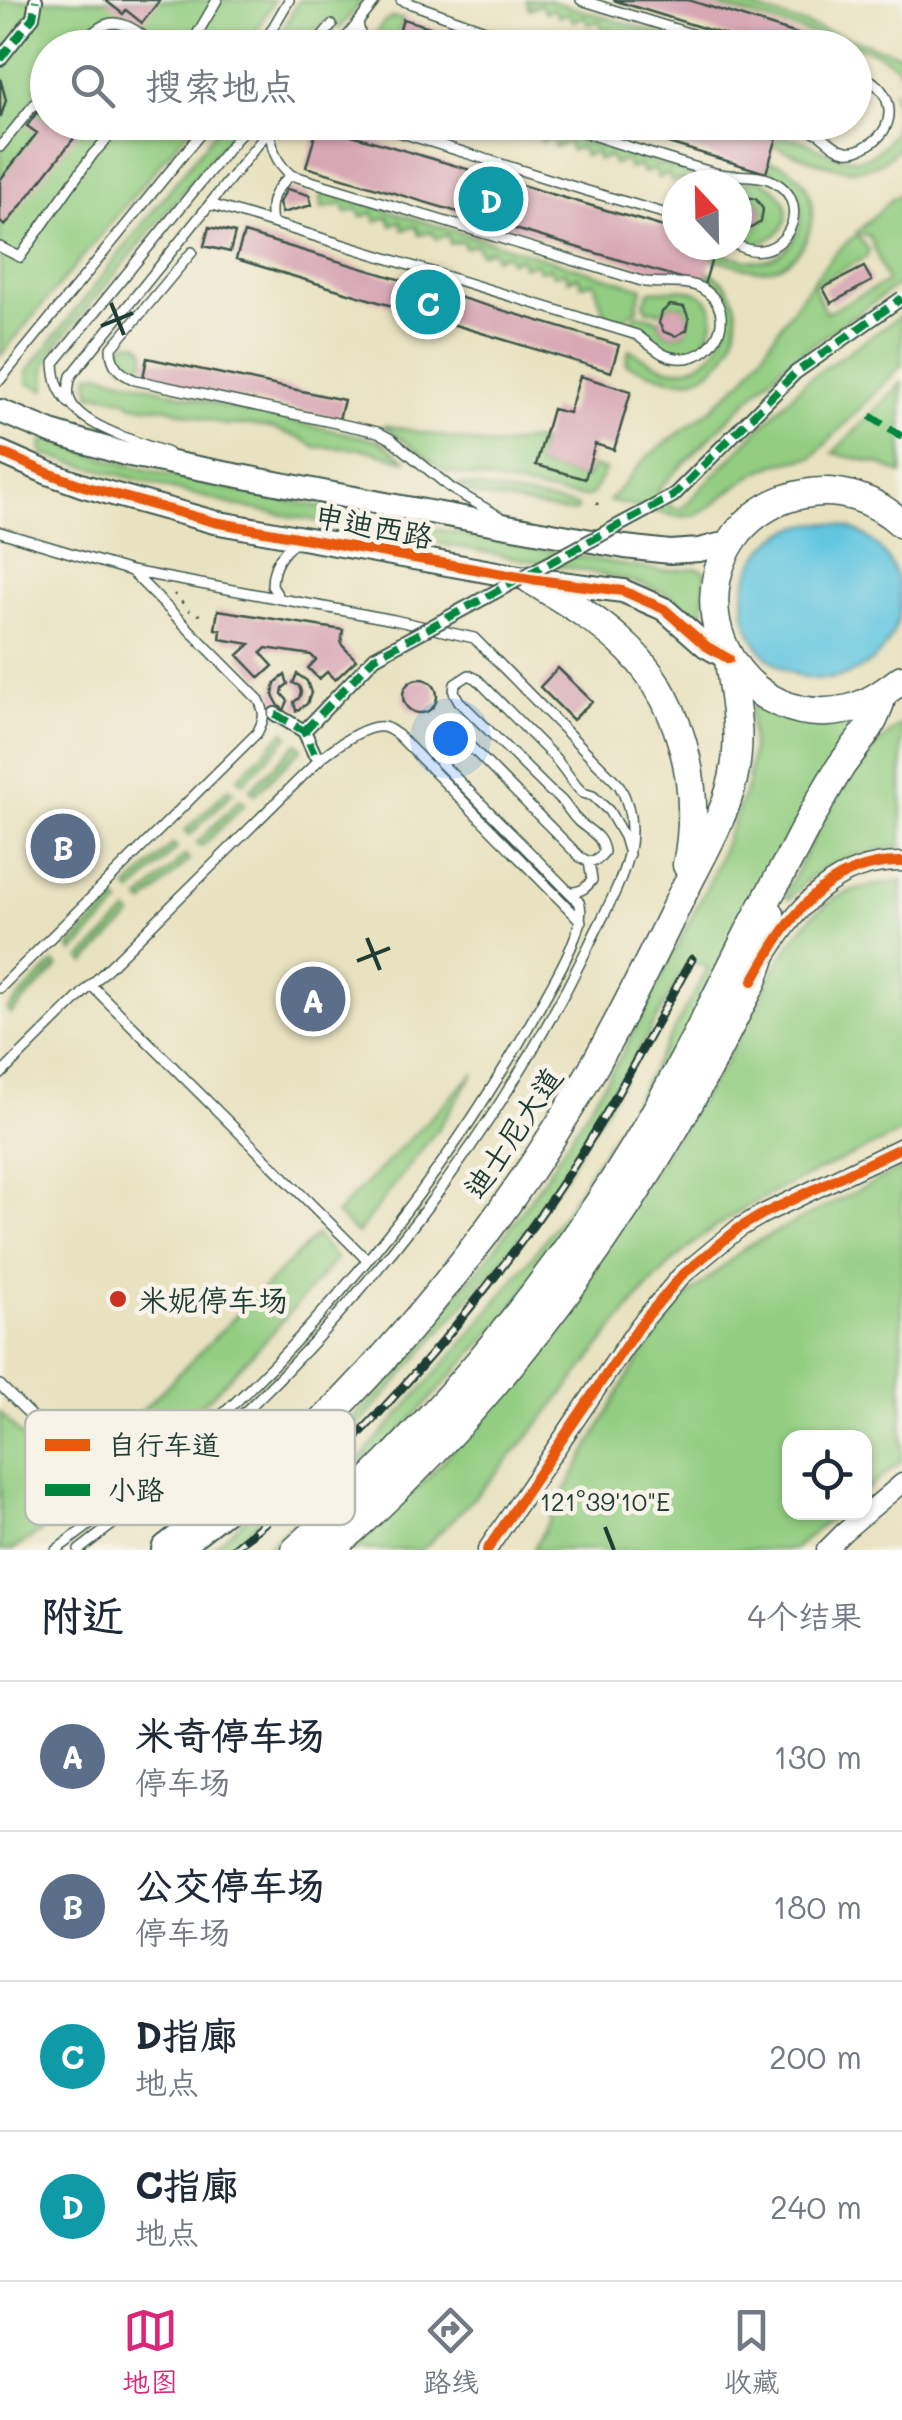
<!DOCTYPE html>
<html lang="zh">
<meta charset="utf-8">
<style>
body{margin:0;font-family:Mali,"LXGW WenKai TC",sans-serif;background:#f6f6f7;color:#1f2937}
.controls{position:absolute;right:30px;bottom:30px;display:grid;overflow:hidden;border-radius:20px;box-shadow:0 2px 8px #0004}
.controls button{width:90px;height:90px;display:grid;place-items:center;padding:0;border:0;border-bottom:2px solid #e0e1e3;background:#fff;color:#1f2937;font:50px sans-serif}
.compass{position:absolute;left:662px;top:170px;width:90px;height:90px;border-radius:50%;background:#fff;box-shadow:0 2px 8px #0004;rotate:338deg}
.you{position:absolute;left:450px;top:738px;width:35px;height:35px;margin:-25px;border:8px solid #fff;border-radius:50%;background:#1a73e8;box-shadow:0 0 0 15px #1a73e833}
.badge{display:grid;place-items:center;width:65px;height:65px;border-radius:50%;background:#db2777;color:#fff;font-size:32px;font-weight:700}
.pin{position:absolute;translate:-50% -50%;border:5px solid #fff;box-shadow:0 2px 10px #0006}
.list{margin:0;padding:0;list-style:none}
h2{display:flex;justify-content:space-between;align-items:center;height:130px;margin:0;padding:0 40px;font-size:42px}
h2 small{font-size:32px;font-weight:400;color:#747a83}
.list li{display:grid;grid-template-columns:65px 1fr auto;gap:30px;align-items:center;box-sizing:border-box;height:150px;padding:0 40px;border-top:2px solid #e0e1e3}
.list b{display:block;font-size:38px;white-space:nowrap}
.list p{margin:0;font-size:32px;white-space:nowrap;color:#747a83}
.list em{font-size:32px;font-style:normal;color:#747a83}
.icon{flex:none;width:55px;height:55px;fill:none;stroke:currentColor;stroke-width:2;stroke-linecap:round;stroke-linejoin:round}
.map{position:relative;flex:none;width:902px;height:1550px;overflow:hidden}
.search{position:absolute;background:#fff;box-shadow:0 2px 8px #0004;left:30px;right:30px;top:30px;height:110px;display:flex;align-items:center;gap:25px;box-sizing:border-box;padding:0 35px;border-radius:55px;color:#747a83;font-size:38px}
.sheet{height:730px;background:#fff}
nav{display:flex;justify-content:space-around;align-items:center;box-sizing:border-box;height:140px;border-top:2px solid #e0e1e3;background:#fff;font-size:28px;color:#747a83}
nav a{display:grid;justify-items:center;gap:5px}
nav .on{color:#db2777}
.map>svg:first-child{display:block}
.green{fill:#92cd81;stroke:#58855a;stroke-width:2.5}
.water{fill:#62c6e0;stroke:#40828a;stroke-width:2.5}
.building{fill:#d8a7b5}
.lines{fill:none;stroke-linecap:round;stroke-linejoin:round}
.service-casing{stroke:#3d5649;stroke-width:12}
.pedestrian-casing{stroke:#3d5649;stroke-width:16}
.minor-casing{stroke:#3d5649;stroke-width:21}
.tertiary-casing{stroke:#3d5649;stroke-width:26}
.trunk-casing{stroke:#3d5649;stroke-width:31}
.motorway-casing{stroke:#3d5649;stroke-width:36}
.path{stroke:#3d5649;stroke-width:2.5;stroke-dasharray:2.5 8;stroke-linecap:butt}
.service{stroke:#fff;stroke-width:9}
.pedestrian{stroke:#fff;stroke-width:12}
.minor{stroke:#fff;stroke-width:18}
.tertiary{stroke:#fff;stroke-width:22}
.trunk{stroke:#fff;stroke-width:28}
.motorway{stroke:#fff;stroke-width:32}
.rail-casing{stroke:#1f3d34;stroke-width:9}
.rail{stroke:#f7f3e8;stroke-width:5;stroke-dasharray:15;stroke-linecap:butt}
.pedestrian-bridge-casing{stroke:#3d5649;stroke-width:16;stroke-linecap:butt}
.pedestrian-bridge{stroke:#fff;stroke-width:12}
.quiet{stroke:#00873e;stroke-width:8;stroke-dasharray:15 8;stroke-linecap:butt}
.cycleway-casing{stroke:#f7f3e8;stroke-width:16}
.cycleway{stroke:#e8590c;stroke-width:10}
.ticks{fill:none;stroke:#1f3d34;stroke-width:4}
.poi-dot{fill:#c8321e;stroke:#f7f3e8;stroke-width:4}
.labels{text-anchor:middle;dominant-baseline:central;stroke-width:9;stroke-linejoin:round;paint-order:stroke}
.street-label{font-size:30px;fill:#1f3d34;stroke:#f7f3e8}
.poi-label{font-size:30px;fill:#1f3d34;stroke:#f7f3e8;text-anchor:start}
.key{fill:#f7f3e8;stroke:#b6bcb2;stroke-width:2.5}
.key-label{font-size:28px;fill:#1f3d34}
.ticks-label{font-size:25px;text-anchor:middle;fill:#1f3d34;stroke:#f7f3e8;stroke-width:9;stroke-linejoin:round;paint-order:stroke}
</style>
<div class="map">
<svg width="902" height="1550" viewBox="0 0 902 1550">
<rect width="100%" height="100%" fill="#f7f3e8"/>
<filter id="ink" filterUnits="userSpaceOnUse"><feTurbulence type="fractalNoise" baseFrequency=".01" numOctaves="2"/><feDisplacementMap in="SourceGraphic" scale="20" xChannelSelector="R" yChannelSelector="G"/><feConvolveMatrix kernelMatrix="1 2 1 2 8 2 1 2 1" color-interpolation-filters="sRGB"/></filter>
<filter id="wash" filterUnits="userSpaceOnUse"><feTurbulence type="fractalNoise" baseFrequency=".0048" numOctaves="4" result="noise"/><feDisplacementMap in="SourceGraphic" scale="40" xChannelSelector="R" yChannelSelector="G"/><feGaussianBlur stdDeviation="2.25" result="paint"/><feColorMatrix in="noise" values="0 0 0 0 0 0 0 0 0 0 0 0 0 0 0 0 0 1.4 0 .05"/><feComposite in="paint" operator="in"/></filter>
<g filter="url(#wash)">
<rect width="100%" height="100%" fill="#e8e2c0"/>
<path class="green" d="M0,0H274L247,47L48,48V122L194,123L0,356Z
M299,0H363L340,28L325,20L301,47L273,48Z
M526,0H548L703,47H673L672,45L659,47L656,39L645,43L641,36L628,41L625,32L616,36L611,28L603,30L599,21L588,25L584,16L573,21L569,13L559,17L554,9L545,12L541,4L529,9Z
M697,0H728L902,55V74L897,66L875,52Z
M391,18L403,19L394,47H379L374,42C377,30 379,24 391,18Z
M892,89C902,105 902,114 902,133C902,146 896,151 886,159C854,184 808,158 774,146L776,138C785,139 792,137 800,140C829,151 861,176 887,141C901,123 899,110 892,89Z
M222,123H240L51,352L45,369L46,390L27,383V372Z
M493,123H524L715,181L714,185H685L683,179L672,182L668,174L658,178L655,169L643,173L640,166L629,169L626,160L613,164L610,156L598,160L595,152L584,156L580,147L571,151L567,142L555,147L552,138L541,142L537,134L525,137L522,128L511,133L507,124L496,129Z
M769,162C774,163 780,163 785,166C833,190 813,271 759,270C743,269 727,262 712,258L714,251C731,255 751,264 769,259C778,256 788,248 793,240C813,207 793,187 767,168Z
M760,180C800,197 794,240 749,245L737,238V225L751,228L760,222L763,209L756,199L743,196L737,202V185H723Z
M323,191L643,288L637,303L638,309L627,316L624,323C600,320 601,300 594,282L582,285L578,276L568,280L566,272L553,275L550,268L539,271L536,263L523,267L521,258L510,262L507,254L495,258L492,250L480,253L476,244L465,248L462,241L450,244L448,235L436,239L432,231L419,235L416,226L403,230L401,221L391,225L388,217L376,221L373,213L361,217L357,209L346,213L343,204L322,209L321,198Z
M902,193V282L783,365L662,485L658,491C662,501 671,508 681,509L806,381L902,315V365L813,457L776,464L758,472L732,489L713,505L696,515L679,517L609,501L647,457L711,409L746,377L801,296L835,253L852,238L859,237L869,250L867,257L814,285L825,313L887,282L871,239L868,235L856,233L893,198Z
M708,272C755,291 741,364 695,378C674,385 646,371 626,364L629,349C644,358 663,370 681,369C726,365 744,303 706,279Z
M683,289C688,290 694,291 699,293C727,308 709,354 680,353C668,353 643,332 629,326L637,314L660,320L659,323L664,332L676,336L686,331L689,319L684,307L670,305L662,312L647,310L644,302L650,291Z
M119 355a13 13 0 1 1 26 0a13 13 0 1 1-26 0Z
M99,373L247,412L378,440L407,461L363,449L316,447L302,439L275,429L251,425H225L167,408L132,405L126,400L105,395L91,394L88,379L90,374Z
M902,383V474L880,464L833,453Z
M383,425L493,446C510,446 526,437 542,442L536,465L585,479L592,466L605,470L593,493L586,497L562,495L445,471Z
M48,440C135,471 224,488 315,506C420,527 525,547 630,566L662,571L699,568L706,571L703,611L695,616L672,596L643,584L581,570L241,507L44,455L41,449L42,441Z
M458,484L561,503L577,506L578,509L574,512H566L474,495Z
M753,706L804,724L848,722L853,731L661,1089L508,1315L326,1512L282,1550H263L342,1479L467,1338L532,1257L564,1213L635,1100L708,968L689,961L625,1075L566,1173L516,1244L361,1423L318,1467L227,1550H210L318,1455L377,1393L495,1249L544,1179L620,1058L710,881L748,784L752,748L750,712Z
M902,723V847C858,852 818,861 790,899L784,896C817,831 843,769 902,723Z
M285,731L289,736L243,783L238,778Z
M297,743L302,748L255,794L250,790Z
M229,788L233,792L190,835L185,831Z
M240,799L245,804L201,847L197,843Z
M173,844L177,848L132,893L128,888Z
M185,855L189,860L144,904L140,900Z
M902,881V1132C832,1167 755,1193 694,1243C641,1286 603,1345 560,1398C518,1451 471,1503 422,1550H353L431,1474L490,1407L727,1060L772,973L795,937L812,916L836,897L860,888Z
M116,900L120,904L73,952L69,947Z
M128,912L132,916L85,963L81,959Z
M54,963L58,967L11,1014L7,1010Z
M474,1073L439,1127L357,1234L336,1214Z
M902,1168V1461L865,1491L864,1438H790V1512L837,1513L793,1550H533L626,1379L678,1304L746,1247Z
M316,1235L336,1259L265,1341L211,1396L113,1478L93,1460Z
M0,1412L79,1499L74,1509L13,1550H0Z"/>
<path class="water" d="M744 601a78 78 0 1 1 156 0a78 78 0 1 1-156 0Z"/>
<g id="blocks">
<path class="building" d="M105,0H160L142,23L126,10L123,14Z
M613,0H688L842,48H767Z
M403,19L496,47V48H394Z
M103,32L123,48H92Z
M0,78L6,100L1,116H0Z
M37,112L48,122H74L82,128L5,226L0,222V180L37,133L27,126Z
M600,122H750L779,131L766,173Z
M318,125L677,231V245H716L704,285L306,167Z
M287,189L309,195L312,205L282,213L279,203Z
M743,196L756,199L763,209L761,222L751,228L737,225V202Z
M209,227L235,233L230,252L204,246Z
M244,233L619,345L611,372L236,259Z
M864,267L872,281L831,303L823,288Z
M670,305L684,307L689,319L687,330L676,336L664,332L659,323L662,312Z
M147,358L344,400L339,419L143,378Z
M580,376L631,391L614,450L595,444L585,479L536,465L552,409L569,413Z
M218,610L343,630L341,644L356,660L335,680L327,672L319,679L308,668L316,660L311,655L266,648L261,653L273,666L260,678L238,655L250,644L220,639L221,630L215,629Z
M558,668L592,701L573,720L540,687Z
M297,674L307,681L311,693L307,704L296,711L294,702L299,698L301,692L299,686L293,683Z
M285,675L288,684L283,688L282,694L288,701L284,710L279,706L273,695L275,683Z
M403 696a17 17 0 1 1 34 0a17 17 0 1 1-34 0Z"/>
</g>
</g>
<g filter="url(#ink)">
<use href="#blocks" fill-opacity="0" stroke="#3d5649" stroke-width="2.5"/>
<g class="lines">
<g class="service-casing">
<path id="service" d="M401,0L493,33L542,48
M581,0L737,48
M358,23L363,48
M79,48C108,10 125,20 158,48
M189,48L217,0
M261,48L289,0
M313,48L332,25
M338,48L376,0
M367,122L584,190L677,217
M551,122C606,139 660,158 715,173C735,178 759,172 776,183C816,207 781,269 737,245
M790,122C800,126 811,129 819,134C828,140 835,149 846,151C853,152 862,149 868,145C902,126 893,83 854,73
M0,147L48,87
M210,204L637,335C645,341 654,349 663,354C708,375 746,313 701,288C685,280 663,284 645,282L291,175C275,161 272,150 270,130
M272,223C268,200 274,190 291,175
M0,247L20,257L93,154L123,122
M192,252L111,349C111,366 121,374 135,380L378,432L391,439L452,489L502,518
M0,380L210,122
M69,403C58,390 55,381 54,363L250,122
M168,453C144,444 79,426 70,400C67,392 69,384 71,376L276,122
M0,532L131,571L394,620L474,638L619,785C651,840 612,896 588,947C493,1141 357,1312 198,1456C160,1490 119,1519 79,1550
M280,599L272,586C272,564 282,553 298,539
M569,892C581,892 585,889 592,880L589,862
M91,985L367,1260
M0,988L257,733C264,720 266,714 259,700L133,573
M0,1075L322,757C335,747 366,724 383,727C389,728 392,731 398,735L581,921
M0,1385L118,1503
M56,1550C96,1520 137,1490 175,1457C324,1329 450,1171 544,999C555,979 589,923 579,902L436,758L430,747L431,738C440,730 445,729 457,733L580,857L589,862L598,859L604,852C602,835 590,832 578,821C566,809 567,802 550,791L459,701L454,692L455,684L469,675L477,679L556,759L577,787L583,793L593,796L609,811L624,837L629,854"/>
</g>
<g class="pedestrian-casing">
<path id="pedestrian" d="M0,59L33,17L36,0
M275,714L304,731L314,753
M304,731L330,704"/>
</g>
<g class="minor-casing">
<path id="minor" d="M768,954C800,903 836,861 902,862
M487,1550L639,1326L681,1276L739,1228L763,1214L902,1147
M826,1550L844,1532L902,1483"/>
</g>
<g class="tertiary-casing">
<path id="tertiary" d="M0,411L54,433L125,454L396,506L625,547L670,552L699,550L731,542
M0,452L48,473L84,486L214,522L530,579L623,591L664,609L706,646L729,659"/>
</g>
<g class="trunk-casing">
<path id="trunk" d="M902,524C875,499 840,487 804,494C779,498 755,512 739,531C674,614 746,733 849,709C869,704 886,691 902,679
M530,579C560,598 592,616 619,640C681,695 703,785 687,865
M261,1480C378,1376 490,1240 571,1106C609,1043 642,977 674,911C693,870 723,823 733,779C743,736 734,702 729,659
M296,1550C420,1439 530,1312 620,1171C668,1096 706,1017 746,938C763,904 783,872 800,838C813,814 826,789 841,766C860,739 874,728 882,695
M329,1550C464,1436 586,1280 675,1128C703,1080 727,1030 753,981L761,958L770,914"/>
</g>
<g class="motorway-casing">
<path id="motorway" d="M168,1550L278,1465"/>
</g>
<path class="path" d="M597,505L598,499
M174,594L190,611L204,617"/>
<use href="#service" class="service"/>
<use href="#pedestrian" class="pedestrian"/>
<use href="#minor" class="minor"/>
<use href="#tertiary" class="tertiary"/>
<use href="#trunk" class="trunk"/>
<use href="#motorway" class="motorway"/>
<g class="rail-casing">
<path id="rail" d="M232,1550C263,1524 296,1498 324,1470C414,1380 501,1276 571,1170C615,1103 652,1030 692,959"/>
</g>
<use href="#rail" class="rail"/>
<g class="pedestrian-bridge-casing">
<path id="pedestrian-bridge" d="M330,704L375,657L673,496L795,373L902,298"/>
</g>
<use href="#pedestrian-bridge" class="pedestrian-bridge"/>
<path class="quiet" d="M0,59L33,17L36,0
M870,416L902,437
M275,714L304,731L314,753
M304,731L375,657L673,496L795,373L902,298"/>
<g class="cycleway-casing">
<path id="cycleway" d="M0,452L48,473L84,486L214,522L530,579L623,591L664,609L706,646L729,659
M753,981C787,920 824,861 902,862
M487,1550L639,1326L681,1276L739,1228L763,1214L902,1147"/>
</g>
<use href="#cycleway" class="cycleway"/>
</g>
</g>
<path class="ticks" d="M111,303L124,335M101,326L133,313M367,938L380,970M357,961L390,948M605,1527L614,1550"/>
<circle class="poi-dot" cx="118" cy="1299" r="10"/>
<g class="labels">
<g class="street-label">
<text transform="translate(374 525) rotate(11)">申迪西路</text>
<text transform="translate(512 1132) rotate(-56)">迪士尼大道</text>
</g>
<g class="poi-label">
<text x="138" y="1299">米妮停车场</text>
</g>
</g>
<rect x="25" y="1410" width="330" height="115" rx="15" class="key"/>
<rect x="45" y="1439" width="45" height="12" fill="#e8590c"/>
<rect x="45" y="1484" width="45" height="12" fill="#00873e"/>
<g class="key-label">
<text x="108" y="1455">自行车道</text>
<text x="108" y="1500">小路</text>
</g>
<g class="ticks-label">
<text x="605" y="1511">121°39'10"E</text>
</g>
</svg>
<div class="controls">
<button><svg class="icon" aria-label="locate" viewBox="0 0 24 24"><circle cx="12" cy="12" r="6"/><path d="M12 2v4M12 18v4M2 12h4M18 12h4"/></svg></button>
</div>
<svg class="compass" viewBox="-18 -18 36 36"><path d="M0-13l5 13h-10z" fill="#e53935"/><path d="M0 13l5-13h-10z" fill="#747a83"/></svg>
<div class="you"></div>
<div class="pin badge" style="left:313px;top:999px;background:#5c6f8a">A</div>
<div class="pin badge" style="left:63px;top:846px;background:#5c6f8a">B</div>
<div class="pin badge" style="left:428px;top:302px;background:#0f9aa8">C</div>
<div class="pin badge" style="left:491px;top:199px;background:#0f9aa8">D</div>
<div class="search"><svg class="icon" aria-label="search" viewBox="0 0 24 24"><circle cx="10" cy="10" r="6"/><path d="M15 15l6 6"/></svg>搜索地点</div>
</div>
<section class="sheet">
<h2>附近<small>4个结果</small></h2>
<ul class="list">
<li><span class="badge" style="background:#5c6f8a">A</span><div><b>米奇停车场</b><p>停车场</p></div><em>130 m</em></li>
<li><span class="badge" style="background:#5c6f8a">B</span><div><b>公交停车场</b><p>停车场</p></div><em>180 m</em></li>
<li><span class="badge" style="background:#0f9aa8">C</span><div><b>D指廊</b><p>地点</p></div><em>200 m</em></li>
<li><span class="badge" style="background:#0f9aa8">D</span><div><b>C指廊</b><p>地点</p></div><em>240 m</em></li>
</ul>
</section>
<nav>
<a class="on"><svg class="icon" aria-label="map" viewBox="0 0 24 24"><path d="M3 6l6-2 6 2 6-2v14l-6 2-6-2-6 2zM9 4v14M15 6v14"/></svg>地图</a>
<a><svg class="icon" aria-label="directions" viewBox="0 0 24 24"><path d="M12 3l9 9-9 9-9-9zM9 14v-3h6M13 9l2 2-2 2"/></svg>路线</a>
<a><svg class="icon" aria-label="saved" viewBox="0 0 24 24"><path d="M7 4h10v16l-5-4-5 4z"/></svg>收藏</a>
</nav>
